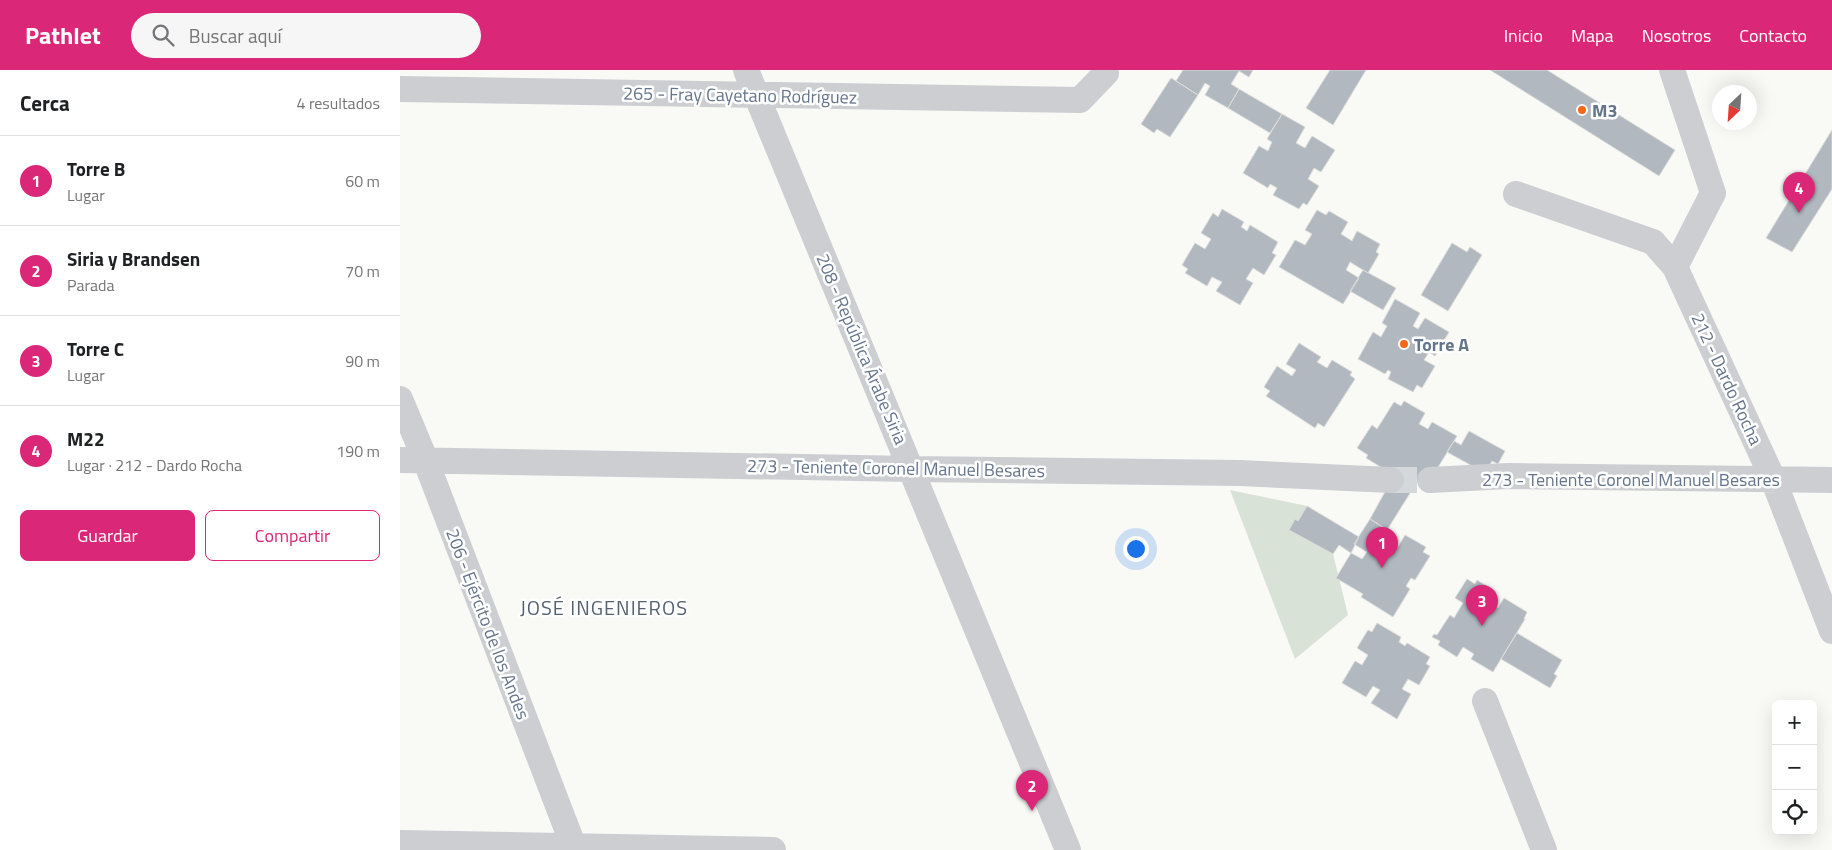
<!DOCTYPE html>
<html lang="es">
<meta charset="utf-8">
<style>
body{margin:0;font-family:"Titillium Web",sans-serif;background:#f6f6f6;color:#202124}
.controls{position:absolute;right:15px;bottom:15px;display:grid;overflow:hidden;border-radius:8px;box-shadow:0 5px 20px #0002}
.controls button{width:45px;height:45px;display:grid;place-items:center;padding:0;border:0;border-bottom:1px solid #e0e0e0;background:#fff;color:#202124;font:25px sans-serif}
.compass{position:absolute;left:1312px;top:15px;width:45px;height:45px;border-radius:50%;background:#fff;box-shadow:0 5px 20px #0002;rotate:205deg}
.you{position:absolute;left:735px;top:478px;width:18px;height:18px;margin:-12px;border:4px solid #fff;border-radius:50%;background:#1a73e8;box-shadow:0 0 0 8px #1a73e833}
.badge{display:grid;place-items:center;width:32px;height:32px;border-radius:50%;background:#db2777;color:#fff;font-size:16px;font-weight:700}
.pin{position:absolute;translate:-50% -41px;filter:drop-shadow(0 1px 2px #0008)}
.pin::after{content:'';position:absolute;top:26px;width:18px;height:15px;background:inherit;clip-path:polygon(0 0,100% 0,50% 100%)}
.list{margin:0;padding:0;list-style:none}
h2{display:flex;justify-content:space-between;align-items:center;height:65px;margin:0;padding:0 20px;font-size:21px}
h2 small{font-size:16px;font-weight:400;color:#757577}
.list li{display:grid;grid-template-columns:32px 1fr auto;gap:15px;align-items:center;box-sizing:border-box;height:90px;padding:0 20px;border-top:1px solid #e0e0e0}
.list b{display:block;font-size:19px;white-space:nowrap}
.list p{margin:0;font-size:16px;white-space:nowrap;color:#757577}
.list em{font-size:16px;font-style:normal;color:#757577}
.actions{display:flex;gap:10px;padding:15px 20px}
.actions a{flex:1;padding:11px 0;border:1px solid #db2777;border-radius:8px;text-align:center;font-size:18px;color:#db2777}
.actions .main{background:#db2777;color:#fff}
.icon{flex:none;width:28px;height:28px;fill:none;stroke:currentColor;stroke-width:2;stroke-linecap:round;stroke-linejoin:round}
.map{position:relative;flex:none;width:1432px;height:780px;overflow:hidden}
header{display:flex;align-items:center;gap:30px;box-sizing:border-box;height:70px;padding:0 25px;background:#db2777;color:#fff}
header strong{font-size:24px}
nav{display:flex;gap:28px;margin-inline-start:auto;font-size:18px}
.search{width:350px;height:45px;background:#f6f6f6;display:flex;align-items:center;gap:12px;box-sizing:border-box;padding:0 18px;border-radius:28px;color:#757577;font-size:19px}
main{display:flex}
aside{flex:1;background:#fff}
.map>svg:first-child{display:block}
.green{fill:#d9e2d7}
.building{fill:#b1b8c0;stroke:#dbdbd8}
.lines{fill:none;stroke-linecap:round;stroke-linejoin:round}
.minor-tunnel{stroke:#d4d8db;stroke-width:26;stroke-dasharray:26 13;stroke-linecap:butt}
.minor{stroke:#ccced2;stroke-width:26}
.poi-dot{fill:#f6671a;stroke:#fff;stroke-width:2}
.labels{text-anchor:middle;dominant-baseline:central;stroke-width:5;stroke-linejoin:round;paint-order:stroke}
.street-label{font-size:18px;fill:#65758b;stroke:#fff}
.poi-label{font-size:18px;font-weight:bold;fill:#65758b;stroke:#fff;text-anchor:start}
.quarter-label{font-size:20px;letter-spacing:1px;fill:#54606f;stroke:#fff}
</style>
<header>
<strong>Pathlet</strong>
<div class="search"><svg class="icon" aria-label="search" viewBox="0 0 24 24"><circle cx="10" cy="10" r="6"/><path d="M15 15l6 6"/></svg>Buscar aquí</div>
<nav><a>Inicio</a><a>Mapa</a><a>Nosotros</a><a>Contacto</a></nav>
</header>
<main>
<aside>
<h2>Cerca<small>4 resultados</small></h2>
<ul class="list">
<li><span class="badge">1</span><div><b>Torre B</b><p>Lugar</p></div><em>60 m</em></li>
<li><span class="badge">2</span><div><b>Siria y Brandsen</b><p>Parada</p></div><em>70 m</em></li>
<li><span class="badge">3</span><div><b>Torre C</b><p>Lugar</p></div><em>90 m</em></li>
<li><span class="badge">4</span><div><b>M22</b><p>Lugar · 212 - Dardo Rocha</p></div><em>190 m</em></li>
</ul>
<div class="actions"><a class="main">Guardar</a><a>Compartir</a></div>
</aside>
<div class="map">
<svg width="1432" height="780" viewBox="0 0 1432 780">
<rect width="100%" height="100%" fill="#f9f9f6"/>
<path class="green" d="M830,420L907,436L898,451L895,449L889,460L933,484L948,545L895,589Z"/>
<path class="building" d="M783,0H853L849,7L839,1L831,14L839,19L828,38L805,25L810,16L805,13L798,25L776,11Z
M930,0H966L933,55L906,38Z
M1090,0H1147L1275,80L1259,106Z
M771,8L798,25L770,67L757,59L754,63L741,54Z
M839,19L882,44L870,63L828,38Z
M882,44L905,57L896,73L905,78L912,66L935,80L921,102L914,98L908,109L919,116L907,135L903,133L899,139L873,125L877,118L870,114L868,118L843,103L859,76L868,81L872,72L867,69Z
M1432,60V119L1392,182L1366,168Z
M822,139L844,152L841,157L847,161L850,155L878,172L872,183L876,185L864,205L853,198L846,209L853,213L840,235L816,221L822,212L812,207L807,216L785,203L788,199L782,195L795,173L805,179L811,169L801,163L813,143L818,147Z
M917,140L926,145L929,141L948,152L941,164L952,171L957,161L980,174L976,182L979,184L968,203L950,192L946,200L959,208L943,234L879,197L895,170L905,175L912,164L905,160Z
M1052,173L1067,182L1070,177L1082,185L1048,241L1021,225Z
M963,200L996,218L983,240L950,221Z
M995,229L1020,243L1013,256L1018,259L1025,248L1049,262L1035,286L1029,282L1024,290L1035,296L1022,318L1017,315L1013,322L988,309L991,302L988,300L985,304L958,289L973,262L981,267L987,256L982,253Z
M899,273L921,287L917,292L927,298L932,290L952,302L950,305L955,309L924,357L918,353L915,358L866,326L870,321L864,317L877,296L892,306L896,300L886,294Z
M1004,331L1025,343L1019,354L1028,359L1032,352L1057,366L1026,417L992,397L989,402L966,388L968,385L957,378L972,355L977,359L994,332L1001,336Z
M1069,361L1105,381L1098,394L1092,391L1085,403L1047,382L1054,371L1061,375Z
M997,400L1017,412L987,460L970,449Z
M907,436L959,467L951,483L939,475L933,484L889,460L895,449L898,451Z
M970,449L993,463L989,471L998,477L1005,465L1026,477L1023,482L1030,486L1015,510L1011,508L1006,516L1010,519L993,547L961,527L963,524L936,508L951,483L962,489L967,482L954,474Z
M1067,509L1075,514L1077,510L1096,522L1089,533L1098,538L1104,528L1127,542L1124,549H1125L1093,602L1071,589L1074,584L1063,577L1057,587L1038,575L1040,571L1032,567L1034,564L1037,565L1050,545L1054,548L1063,533L1055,528Z
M977,553L1001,567L999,572L1005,576L1007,573L1030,587L1026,594L1030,596L1019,615L1008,609L1002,619L1011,624L997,649L971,633L980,620L973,616L966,627L942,613L955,591L962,595L968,585L957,578L968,560L972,562Z
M1117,563L1162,590L1154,604L1157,606L1150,618L1101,589Z"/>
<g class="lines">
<path class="minor-tunnel" d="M991,410H1030"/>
<path class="minor" d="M346,0L668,780
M1272,0L1313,123L1275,197
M0,19L680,30L706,3
M1116,124L1253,172L1275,197L1373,409L1432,561
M0,329L25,389L175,780
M0,390L512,399L840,403L991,410
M1030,410L1108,406L1432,410
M1085,631L1144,780
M0,773L373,780"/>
</g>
<g class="poi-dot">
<circle cx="1182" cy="40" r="5"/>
<circle cx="1004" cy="274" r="5"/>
</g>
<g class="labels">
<g class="street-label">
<text transform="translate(340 25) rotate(1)">265 - Fray Cayetano Rodríguez</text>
<text transform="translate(462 279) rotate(67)">208 - República Árabe Siria</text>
<text transform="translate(1327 309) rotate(65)">212 - Dardo Rocha</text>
<text transform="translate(496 398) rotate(1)">273 - Teniente Coronel Manuel Besares</text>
<text x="1231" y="409">273 - Teniente Coronel Manuel Besares</text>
<text transform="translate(88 554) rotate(69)">206 - Ejército de los Andes</text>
</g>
<g class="poi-label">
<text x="1192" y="40">M3</text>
<text x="1014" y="274">Torre A</text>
</g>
<g class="quarter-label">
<text x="204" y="537">JOSÉ INGENIEROS</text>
</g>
</g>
</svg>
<div class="controls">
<button>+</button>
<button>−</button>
<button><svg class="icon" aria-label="locate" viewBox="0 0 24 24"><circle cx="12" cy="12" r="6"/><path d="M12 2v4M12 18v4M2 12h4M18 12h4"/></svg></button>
</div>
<svg class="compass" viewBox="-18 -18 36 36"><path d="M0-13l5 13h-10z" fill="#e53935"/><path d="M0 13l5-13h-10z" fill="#757577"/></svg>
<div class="you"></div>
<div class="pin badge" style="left:982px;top:498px">1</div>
<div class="pin badge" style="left:632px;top:741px">2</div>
<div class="pin badge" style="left:1082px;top:556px">3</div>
<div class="pin badge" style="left:1399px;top:143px">4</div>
</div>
</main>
